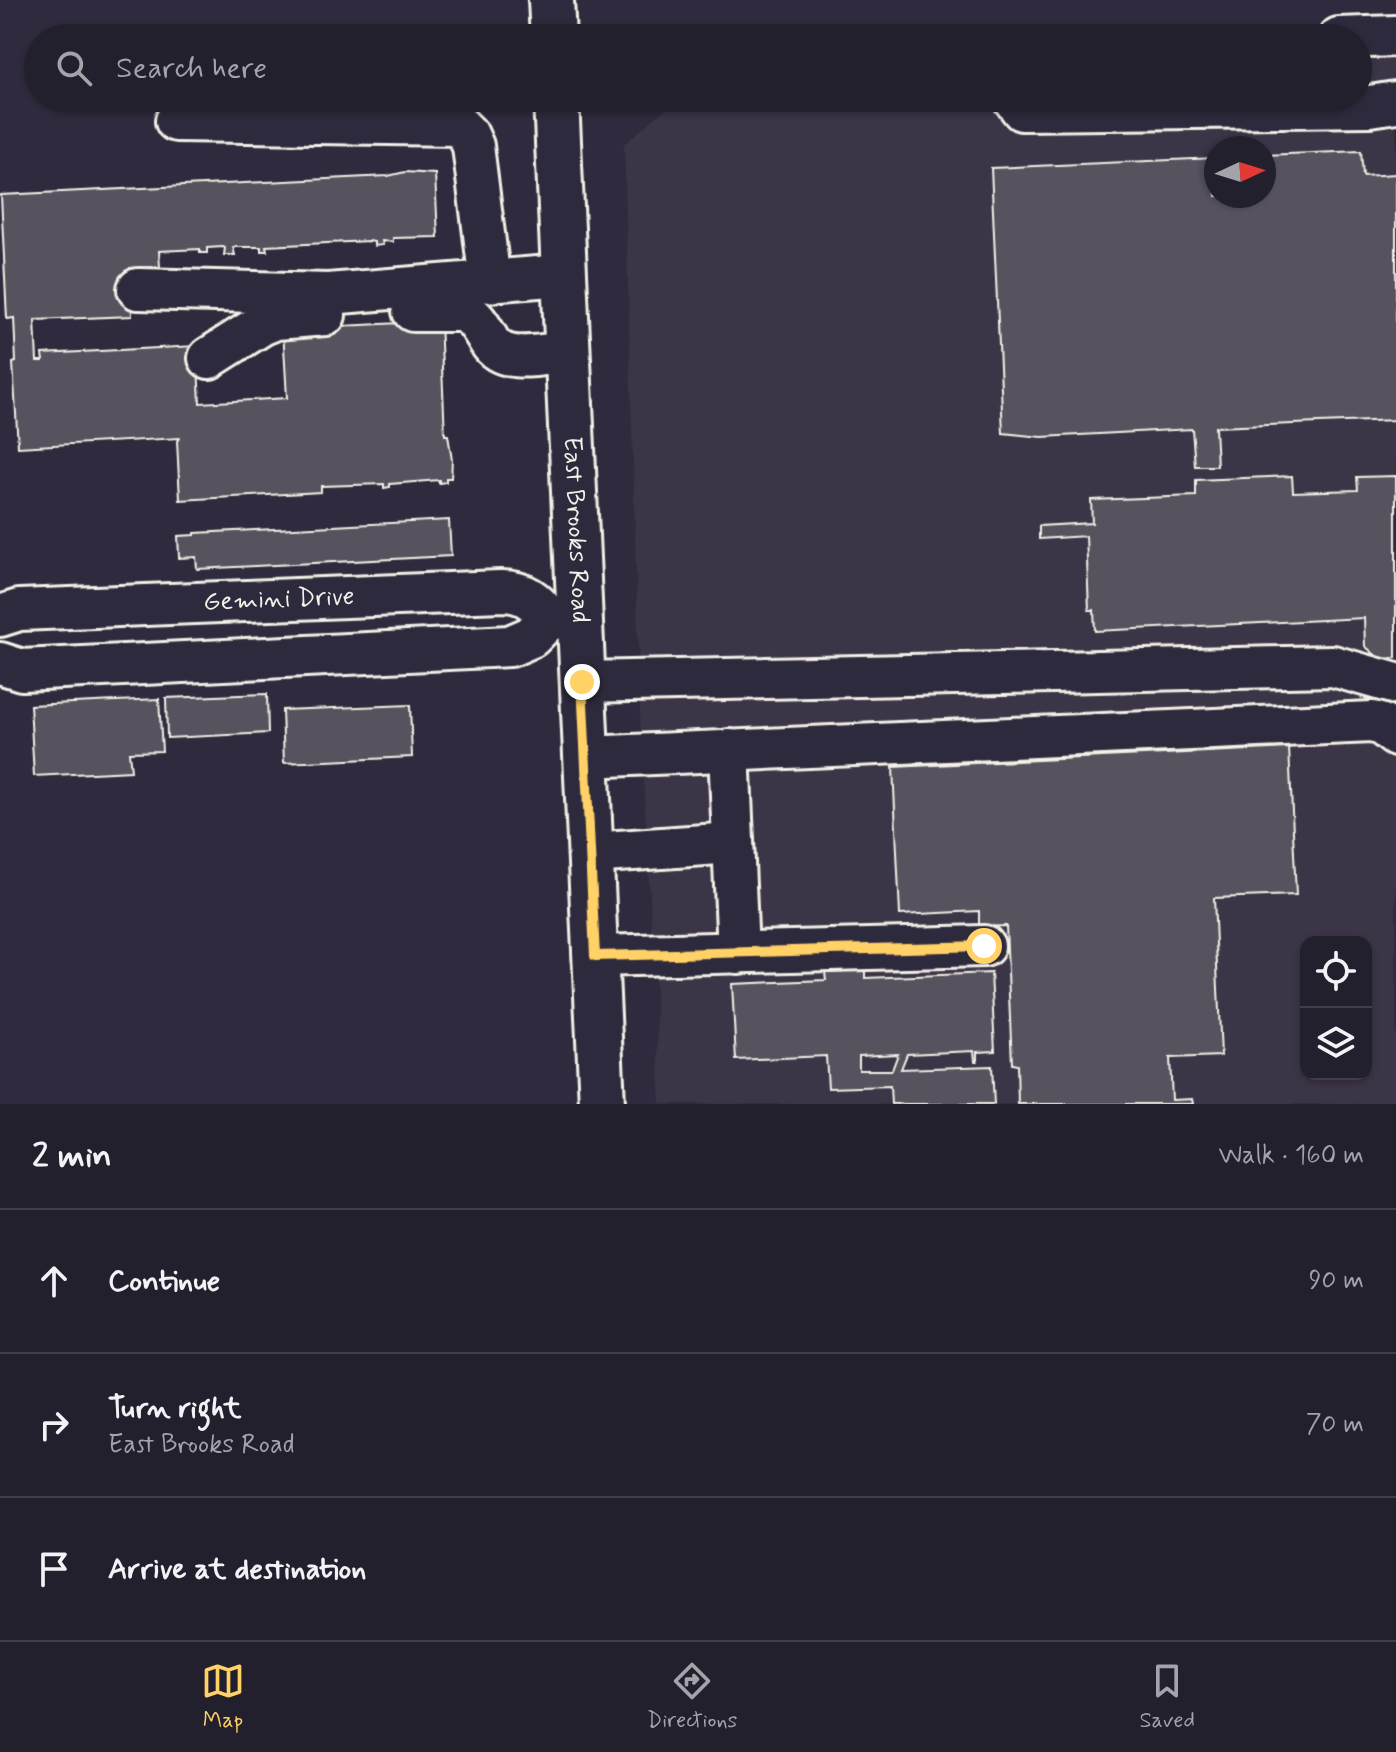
<!DOCTYPE html>
<meta charset="utf-8">
<style>
body{margin:0;font-family:Mynerve,sans-serif;background:#2b2836;color:#f1f3f6}
.controls{position:absolute;right:24px;bottom:24px;display:grid;overflow:hidden;border-radius:16px;box-shadow:0 2px 6px #0004}
.controls button{width:72px;height:72px;display:grid;place-items:center;padding:0;border:0;border-bottom:2px solid #403e4a;background:#23202e;color:#f1f3f6;font:40px sans-serif}
.compass{position:absolute;left:1204px;top:136px;width:72px;height:72px;border-radius:50%;background:#23202e;box-shadow:0 2px 6px #0004;rotate:86deg}
.stop{position:absolute;width:24px;height:24px;margin:-18px;border:6px solid #ffd166;border-radius:50%;background:#fff}
.stop.end{background:#ffd166;border-color:#fff;box-shadow:0 2px 8px #0008}
.list{margin:0;padding:0;list-style:none}
h2{display:flex;justify-content:space-between;align-items:center;height:104px;margin:0;padding:0 32px;font-size:34px}
h2 small{font-size:26px;font-weight:400;color:#a3a3aa}
.list li{display:grid;grid-template-columns:52px 1fr auto;gap:24px;align-items:center;box-sizing:border-box;height:144px;padding:0 32px;border-top:2px solid #403e4a}
.list b{display:block;font-size:30px;white-space:nowrap}
.list p{margin:0;font-size:26px;white-space:nowrap;color:#a3a3aa}
.list em{font-size:26px;font-style:normal;color:#a3a3aa}
.icon{flex:none;width:44px;height:44px;fill:none;stroke:currentColor;stroke-width:2;stroke-linecap:round;stroke-linejoin:round}
.map{position:relative;flex:none;width:1396px;height:1104px;overflow:hidden}
.search{position:absolute;background:#23202e;box-shadow:0 2px 6px #0004;left:24px;right:24px;top:24px;height:88px;display:flex;align-items:center;gap:20px;box-sizing:border-box;padding:0 28px;border-radius:44px;color:#a3a3aa;font-size:30px}
.sheet{height:536px;background:#23202e}
nav{display:flex;justify-content:space-around;align-items:center;box-sizing:border-box;height:112px;border-top:2px solid #403e4a;background:#23202e;font-size:22px;color:#a3a3aa}
nav a{display:grid;justify-items:center;gap:4px}
nav .on{color:#ffd166}
.map>svg:first-child{display:block}
.built{fill:#3b3647;fill-rule:evenodd}
.building{fill:#56525f;stroke:#f4f1e8;stroke-width:2;fill-rule:evenodd}
.lines{fill:none;stroke-linecap:round;stroke-linejoin:round}
.minor-casing{stroke:#f4f1e8;stroke-width:46}
.major-casing{stroke:#f4f1e8;stroke-width:50}
.minor{stroke:#2f2a3d;stroke-width:40}
.major{stroke:#2f2a3d;stroke-width:44}
.route{stroke:#ffd166;stroke-width:10}
.labels{text-anchor:middle;dominant-baseline:central;stroke-width:7;stroke-linejoin:round;paint-order:stroke}
.street-label{font-size:26px;fill:#f4f1e8;stroke:#2f2a3d}
</style>
<div class="map">
<svg width="1396" height="1104" viewBox="0 0 1396 1104">
<rect width="100%" height="100%" fill="#2f2a3d"/>
<filter id="ink" filterUnits="userSpaceOnUse"><feTurbulence type="fractalNoise" baseFrequency=".0125" numOctaves="2"/><feDisplacementMap in="SourceGraphic" scale="16" xChannelSelector="R" yChannelSelector="G"/><feConvolveMatrix kernelMatrix="1 2 1 2 8 2 1 2 1" color-interpolation-filters="sRGB"/></filter>
<g filter="url(#ink)">
<path class="built" d="M1396,57V1104H661L640,715L624,144L670,105L771,98H1358V60ZM1216,148H1264V196H1216ZM1306,942H1366V1074H1306Z"/>
<path class="building" d="M1361,151L1363,176L1396,174V420L1215,427L1217,466H1195L1192,429L1042,437L1003,433L991,168L1216,158V196H1264V155Z
M405,172L435,174L438,237L393,238V242L382,241L383,245L374,246V242L369,241L266,246L267,251H261V247H233L235,255H224L225,248L223,247L207,248V253H200V249L159,251L160,267L130,268L132,316L35,320L37,361H43L42,354L197,346L200,403L287,398L283,329L440,321L445,435H448L452,460L451,478H446V482L439,483V480L390,484V487L384,488V484L321,486V492L180,500L177,441L179,438L18,447L13,363L16,362L14,318L7,319L1,195L388,176Z
M1292,476L1293,492L1358,490L1357,477L1396,476V658L1380,659L1365,646L1364,618L1095,631L1094,610H1089L1086,536L1039,539V526L1092,523L1091,500L1196,496V480Z
M449,520L451,556L197,569L196,557L179,558L178,536L195,535V533Z
M267,694L268,733L167,738L166,698Z
M159,699L162,751L129,752L131,771L34,776L30,705Z
M410,705L412,757L284,763L282,710Z
M1289,748L1296,895L1214,898L1221,1056L1170,1058L1172,1100L1192,1099L1193,1104H1018L1017,1065L1012,1064L1006,926L979,927V911L900,915L893,767Z
M865,970V978L991,973L995,1051L977,1052V1061H975L974,1051L907,1054L901,1069L992,1066L994,1104H891L890,1086L828,1088L826,1056L736,1060L732,984L826,980L825,972ZM898,1054L892,1070H859V1056Z"/>
<g class="lines">
<g class="minor-casing">
<g id="minor">
<path d="M1339,38L1396,36"/>
<path d="M1013,98L1022,110L1370,106L1396,102"/>
<path d="M176,121L458,125L468,135L473,146L490,282"/>
<path d="M138,289L328,294L563,275"/>
<path d="M413,311H464C476,317 482,329 489,341C503,366 543,354 567,352"/>
<path d="M209,358L261,325L276,319L325,315"/>
<path id="s1" d="M0,616L19,610L501,591C524,591 536,600 549,619"/>
<path d="M0,663L22,670L510,646L531,637L549,619L579,617"/>
<path d="M582,682L1333,666L1396,684"/>
<path d="M729,750L738,953"/>
<path d="M586,757L1372,722L1382,725L1396,736"/>
<path d="M590,853L733,843"/>
<path d="M595,956L984,946"/>
</g>
</g>
<g class="major-casing">
<g id="major">
<path d="M551,0L553,38"/>
<path id="s2" d="M556,98L602,1104"/>
</g>
</g>
<use href="#minor" class="minor"/>
<use href="#major" class="major"/>
</g>
</g>
<g class="lines" filter="url(#ink)">
<path class="route" d="M582,682L595,956L984,946"/>
</g>
<g class="labels">
<g class="street-label">
<text stroke="none"><textPath href="#s2" startOffset="432">East Brooks Road</textPath></text>
<text stroke="none"><textPath href="#s1" startOffset="280">Gemini Drive</textPath></text>
</g>
</g>
</svg>
<div class="controls">
<button><svg class="icon" aria-label="locate" viewBox="0 0 24 24"><circle cx="12" cy="12" r="6"/><path d="M12 2v4M12 18v4M2 12h4M18 12h4"/></svg></button>
<button><svg class="icon" aria-label="layers" viewBox="0 0 24 24"><path d="M12 4l9 5-9 5-9-5zM3 14l9 5 9-5"/></svg></button>
</div>
<svg class="compass" viewBox="-18 -18 36 36"><path d="M0-13l5 13h-10z" fill="#e53935"/><path d="M0 13l5-13h-10z" fill="#a3a3aa"/></svg>
<div class="stop" style="left:984px;top:946px"></div>
<div class="stop end" style="left:582px;top:682px"></div>
<div class="search"><svg class="icon" aria-label="search" viewBox="0 0 24 24"><circle cx="10" cy="10" r="6"/><path d="M15 15l6 6"/></svg>Search here</div>
</div>
<section class="sheet">
<h2>2 min<small>Walk · 160 m</small></h2>
<ul class="list">
<li><svg class="icon" aria-label="ahead" viewBox="0 0 24 24"><path d="M12 20V5M6 11l6-6 6 6"/></svg><div><b>Continue</b></div><em>90 m</em></li>
<li><svg class="icon" aria-label="right" viewBox="0 0 24 24"><path d="M7 20v-9h11M14 6l5 5-5 5"/></svg><div><b>Turn right</b><p>East Brooks Road</p></div><em>70 m</em></li>
<li><svg class="icon" aria-label="arrive" viewBox="0 0 24 24"><path d="M6 21V4h12l-3 4 3 4H6"/></svg><div><b>Arrive at destination</b></div></li>
</ul>
</section>
<nav>
<a class="on"><svg class="icon" aria-label="map" viewBox="0 0 24 24"><path d="M3 6l6-2 6 2 6-2v14l-6 2-6-2-6 2zM9 4v14M15 6v14"/></svg>Map</a>
<a><svg class="icon" aria-label="directions" viewBox="0 0 24 24"><path d="M12 3l9 9-9 9-9-9zM9 14v-3h6M13 9l2 2-2 2"/></svg>Directions</a>
<a><svg class="icon" aria-label="saved" viewBox="0 0 24 24"><path d="M7 4h10v16l-5-4-5 4z"/></svg>Saved</a>
</nav>
